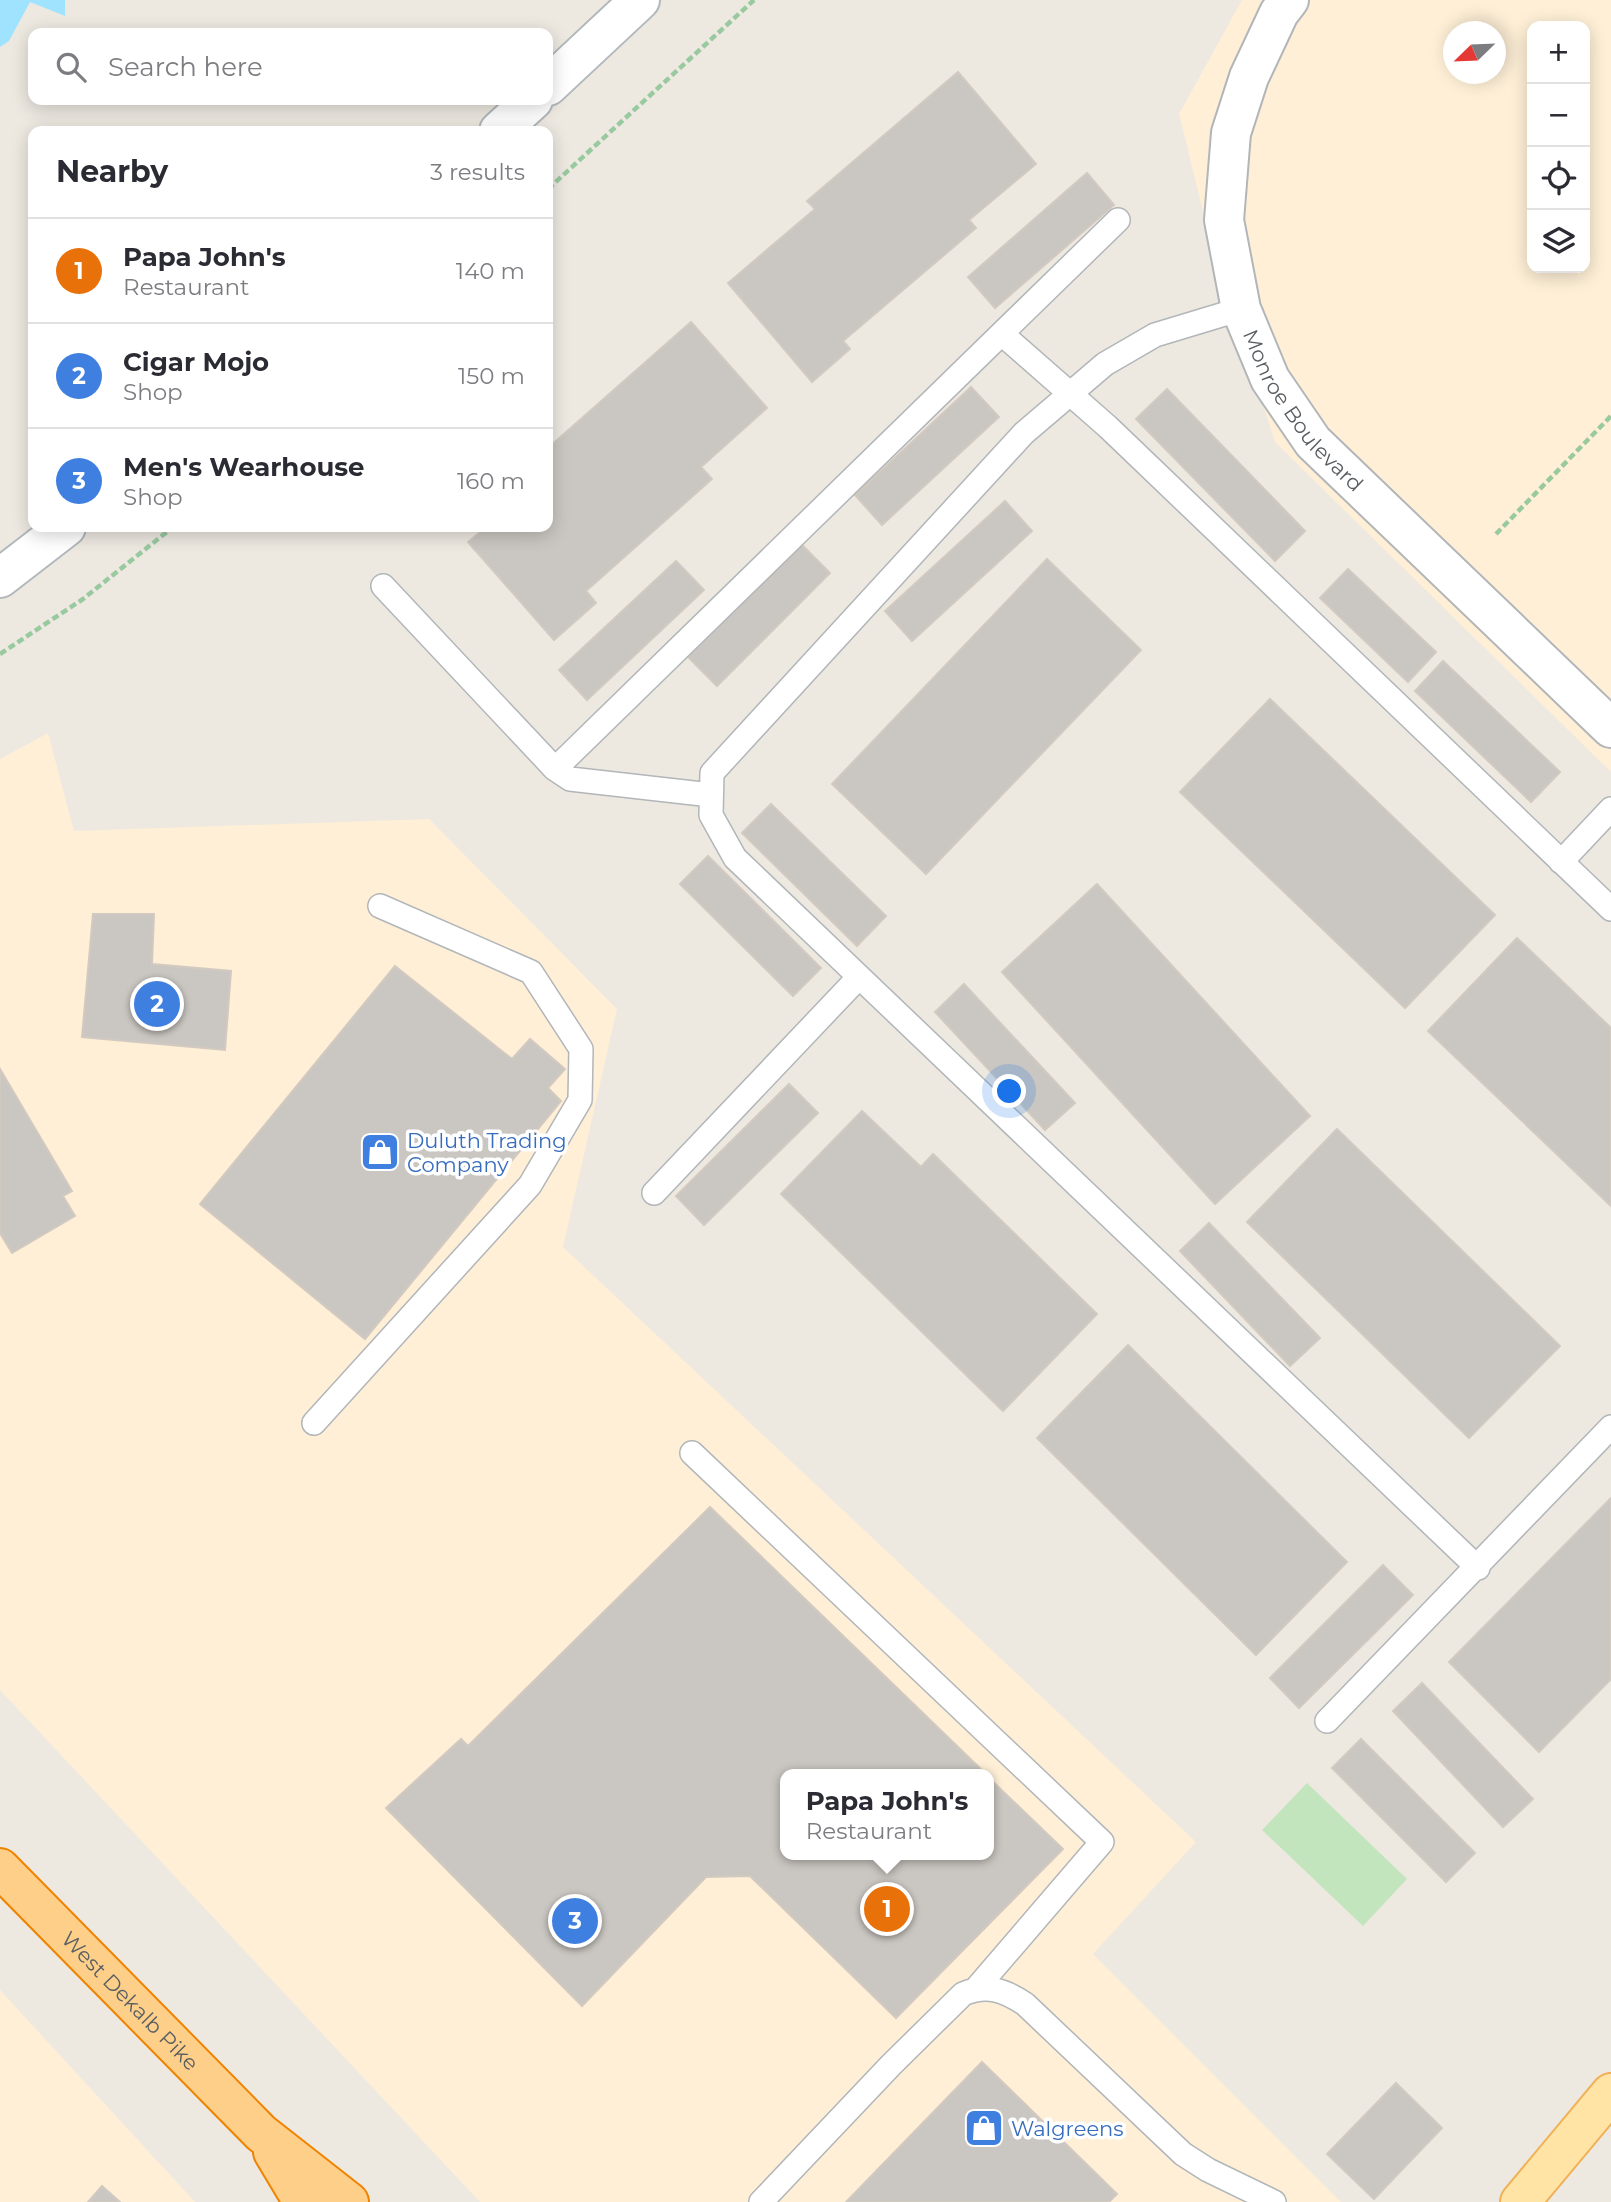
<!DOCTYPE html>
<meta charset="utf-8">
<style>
body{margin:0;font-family:Montserrat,sans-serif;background:#f7f7f7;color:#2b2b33}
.controls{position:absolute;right:21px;top:21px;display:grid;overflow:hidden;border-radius:14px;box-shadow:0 4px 18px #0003}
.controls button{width:63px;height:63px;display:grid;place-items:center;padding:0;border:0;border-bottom:2px solid #e1e1e2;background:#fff;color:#2b2b33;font:35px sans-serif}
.compass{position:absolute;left:1443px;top:21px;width:63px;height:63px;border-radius:50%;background:#fff;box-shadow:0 4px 18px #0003;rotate:247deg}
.you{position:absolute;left:1010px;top:1092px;width:24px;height:24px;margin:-18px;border:5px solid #fff;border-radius:50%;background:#1a73e8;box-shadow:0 0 0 10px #1a73e833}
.badge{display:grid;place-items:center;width:46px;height:46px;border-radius:50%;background:#0f766e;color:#fff;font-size:23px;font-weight:700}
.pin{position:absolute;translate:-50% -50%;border:4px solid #fff;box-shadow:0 2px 7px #0006}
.popup{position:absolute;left:780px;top:1769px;width:214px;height:91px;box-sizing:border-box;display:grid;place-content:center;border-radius:14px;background:#fff;filter:drop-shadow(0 2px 5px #0005);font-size:23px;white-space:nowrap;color:#7c7c81}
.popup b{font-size:26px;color:#2b2b33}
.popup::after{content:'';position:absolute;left:50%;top:100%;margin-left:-14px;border:14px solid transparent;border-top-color:#fff}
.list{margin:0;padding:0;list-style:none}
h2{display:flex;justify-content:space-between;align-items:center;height:91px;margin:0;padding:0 28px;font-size:30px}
h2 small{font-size:23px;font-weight:400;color:#7c7c81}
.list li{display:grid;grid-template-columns:46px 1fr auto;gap:21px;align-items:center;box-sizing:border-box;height:105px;padding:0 28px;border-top:2px solid #e1e1e2}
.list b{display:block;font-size:26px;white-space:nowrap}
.list p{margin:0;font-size:23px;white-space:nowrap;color:#7c7c81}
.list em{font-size:23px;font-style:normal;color:#7c7c81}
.icon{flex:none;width:38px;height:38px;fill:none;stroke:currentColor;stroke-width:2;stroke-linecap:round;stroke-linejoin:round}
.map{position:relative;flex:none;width:1611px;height:2202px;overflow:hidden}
.search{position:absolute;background:#fff;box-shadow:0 4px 18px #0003;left:28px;top:28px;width:525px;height:77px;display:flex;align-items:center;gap:18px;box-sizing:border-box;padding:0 24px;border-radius:14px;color:#7c7c81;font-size:26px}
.panel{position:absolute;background:#fff;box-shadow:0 4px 18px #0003;left:28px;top:126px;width:525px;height:406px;border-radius:14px}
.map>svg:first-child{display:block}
.commercial{fill:#feefd6;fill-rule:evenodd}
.green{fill:#c3e5bd}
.water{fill:#a0e3ff}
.building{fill:#cac6c1;stroke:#d2cac0;stroke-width:2}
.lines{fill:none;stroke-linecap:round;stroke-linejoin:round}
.lane-casing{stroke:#b2b6b9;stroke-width:26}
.street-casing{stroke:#b2b6b9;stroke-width:42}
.secondary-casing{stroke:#b3b8bc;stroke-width:42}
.primary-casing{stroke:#f1b056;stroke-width:42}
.highway-casing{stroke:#ef8300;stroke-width:42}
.path{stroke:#98c99f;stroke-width:4.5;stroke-dasharray:7 3.5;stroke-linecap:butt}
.lane{stroke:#fff;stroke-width:23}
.street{stroke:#fff;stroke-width:38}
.secondary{stroke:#fff;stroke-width:38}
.primary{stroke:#ffe4a5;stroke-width:38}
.highway{stroke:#fdcf89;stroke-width:38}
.labels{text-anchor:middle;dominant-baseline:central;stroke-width:7;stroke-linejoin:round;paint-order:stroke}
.street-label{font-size:21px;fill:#5a5f63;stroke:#fff}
.shop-label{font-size:21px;fill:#366cbe;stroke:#fff;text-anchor:start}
</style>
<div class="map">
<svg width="1611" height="2202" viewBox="0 0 1611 2202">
<rect width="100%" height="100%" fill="#ede9e1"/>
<path class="commercial" d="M1242,0H1611V772L1275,442L1210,240L1179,114ZM1532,26H1585V268H1532ZM1454,32H1496V74H1454Z
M48,733L74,831L429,819L617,1009L563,1247L1196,1842L1093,1954L1341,2202H480L0,1690V759ZM786,1774H988V1855H786Z
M0,1990L195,2202H0Z"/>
<path class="green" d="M1307,1783L1407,1879L1363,1926L1262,1830Z"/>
<path class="water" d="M0,0H65V16L30,2L9,41L0,47Z"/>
<path class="building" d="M958,72L1036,164L969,220L976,228L843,341L850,349L812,382L728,283L815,209L807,201Z
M1087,173L1114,205L995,308L968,277Z
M691,322L767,408L701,467L712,479L586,591L596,603L554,640L468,542L486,527H548V472L551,469L548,464V448Z
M971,387L999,417L882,525L855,495Z
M1167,389L1305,531L1275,561L1136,419Z
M1005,501L1032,531L912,641L885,611Z
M801,544L830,573L717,686L688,657Z
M1047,559L1141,650L926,874L832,784Z
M676,561L704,590L587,700L559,670Z
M1348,569L1436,652L1408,682L1320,598Z
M1443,661L1560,772L1531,802L1415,691Z
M1270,699L1495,915L1405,1008L1180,792Z
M771,804L886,916L857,946L742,833Z
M708,856L821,968L793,996L680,884Z
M1097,884L1310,1116L1215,1204L1002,972Z
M93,914H154L152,964L231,971L225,1050L82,1037Z
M1517,938L1611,1028V1206L1428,1031Z
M395,966L512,1059L530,1039L565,1069L548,1088L561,1101L365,1339L200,1204Z
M964,984L1075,1103L1045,1130L935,1012Z
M0,1069L72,1191L63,1196L75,1216L12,1253L0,1233Z
M789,1084L818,1113L704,1225L676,1196Z
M862,1111L921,1167L933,1154L1097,1314L1003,1411L781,1194Z
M1337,1129L1560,1346L1469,1438L1247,1222Z
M1209,1223L1320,1338L1290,1366L1180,1251Z
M1128,1345L1347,1562L1256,1655L1037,1438Z
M1611,1498V1679L1539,1752L1449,1662Z
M710,1507L986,1774H786V1855H988V1777L1063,1849L896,2018L750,1876L706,1877L582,2006L386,1808L461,1739L468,1746Z
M1383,1565L1413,1595L1299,1708L1270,1678Z
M1422,1683L1533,1799L1503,1827L1393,1711Z
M1361,1739L1475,1853L1446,1882L1332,1768Z
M982,2062L1117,2194L1109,2202H846Z
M1396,2083L1442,2128L1374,2199L1327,2154Z
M102,2186L120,2202H88Z"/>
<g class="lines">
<g class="lane-casing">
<path id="lane" d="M1241,309L1155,335L1105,364L1024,433L712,773L711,815L735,858L1478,1568
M1002,334L1108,427L1611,909
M383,586L555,769L570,779L711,795
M555,769L1118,220
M1561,862L1611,809
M654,1193L859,977
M314,1423L530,1185L580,1100L581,1049L531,972L380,906
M692,1453L1102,1842L975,1990
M1327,1721L1611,1427
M761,2202L891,2065L963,1994C987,1984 1004,1990 1025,2004L1183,2154L1208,2170L1274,2202"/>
</g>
<g class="street-casing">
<g id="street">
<path id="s1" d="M1289,0L1279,13L1249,77L1231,133L1224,220L1241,309L1270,379L1313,442L1611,728"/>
</g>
</g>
<g class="secondary-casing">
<path id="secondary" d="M548,86L640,0
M499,131L533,100
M0,578L66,527"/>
</g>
<g class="primary-casing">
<path id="primary" d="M1520,2202L1611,2093"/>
</g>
<g class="highway-casing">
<g id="highway">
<path id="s2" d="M0,1868L261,2133L349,2202"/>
<path d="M273,2152L303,2202"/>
</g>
</g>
<path class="path" d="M548,189L754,0
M1496,534L1611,416
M0,654L83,599L173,527"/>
<use href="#lane" class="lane"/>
<use href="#street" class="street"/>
<use href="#secondary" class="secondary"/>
<use href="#primary" class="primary"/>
<use href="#highway" class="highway"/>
</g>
<defs>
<g id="shop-square" transform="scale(2.0125)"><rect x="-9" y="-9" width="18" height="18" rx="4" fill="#3f7fe0" stroke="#fff"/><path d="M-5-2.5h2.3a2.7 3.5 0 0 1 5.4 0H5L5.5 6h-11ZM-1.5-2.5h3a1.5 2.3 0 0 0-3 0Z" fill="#fff"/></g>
</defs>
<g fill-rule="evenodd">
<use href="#shop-square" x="380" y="1152"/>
<use href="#shop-square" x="984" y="2128"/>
</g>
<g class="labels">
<g class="street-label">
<text stroke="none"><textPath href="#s1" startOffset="444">Monroe Boulevard</textPath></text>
<text stroke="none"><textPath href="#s2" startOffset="186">West Dekalb Pike</textPath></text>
</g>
<g class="shop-label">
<text x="407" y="1140">Duluth Trading<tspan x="407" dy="24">Company</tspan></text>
<text x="1011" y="2128">Walgreens</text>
</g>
</g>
</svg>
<div class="controls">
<button>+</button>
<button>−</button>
<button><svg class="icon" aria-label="locate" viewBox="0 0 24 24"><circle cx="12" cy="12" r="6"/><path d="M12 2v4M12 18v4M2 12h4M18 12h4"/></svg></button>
<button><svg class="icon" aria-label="layers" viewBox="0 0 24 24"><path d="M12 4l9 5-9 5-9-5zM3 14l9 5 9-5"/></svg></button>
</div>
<svg class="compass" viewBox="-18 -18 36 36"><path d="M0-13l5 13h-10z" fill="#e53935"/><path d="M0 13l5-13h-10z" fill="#7c7c81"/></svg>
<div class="you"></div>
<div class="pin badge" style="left:887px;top:1909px;background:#e8710a">1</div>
<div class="popup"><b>Papa John's</b>Restaurant</div>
<div class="pin badge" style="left:157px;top:1004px;background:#3f7fe0">2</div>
<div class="pin badge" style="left:575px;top:1921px;background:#3f7fe0">3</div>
<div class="search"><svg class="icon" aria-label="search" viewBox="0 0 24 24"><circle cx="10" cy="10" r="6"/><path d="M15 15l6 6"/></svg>Search here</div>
<section class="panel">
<h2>Nearby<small>3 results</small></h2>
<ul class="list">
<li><span class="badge" style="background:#e8710a">1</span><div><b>Papa John's</b><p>Restaurant</p></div><em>140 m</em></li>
<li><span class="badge" style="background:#3f7fe0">2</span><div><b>Cigar Mojo</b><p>Shop</p></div><em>150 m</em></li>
<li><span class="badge" style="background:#3f7fe0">3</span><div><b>Men's Wearhouse</b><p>Shop</p></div><em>160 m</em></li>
</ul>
</section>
</div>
